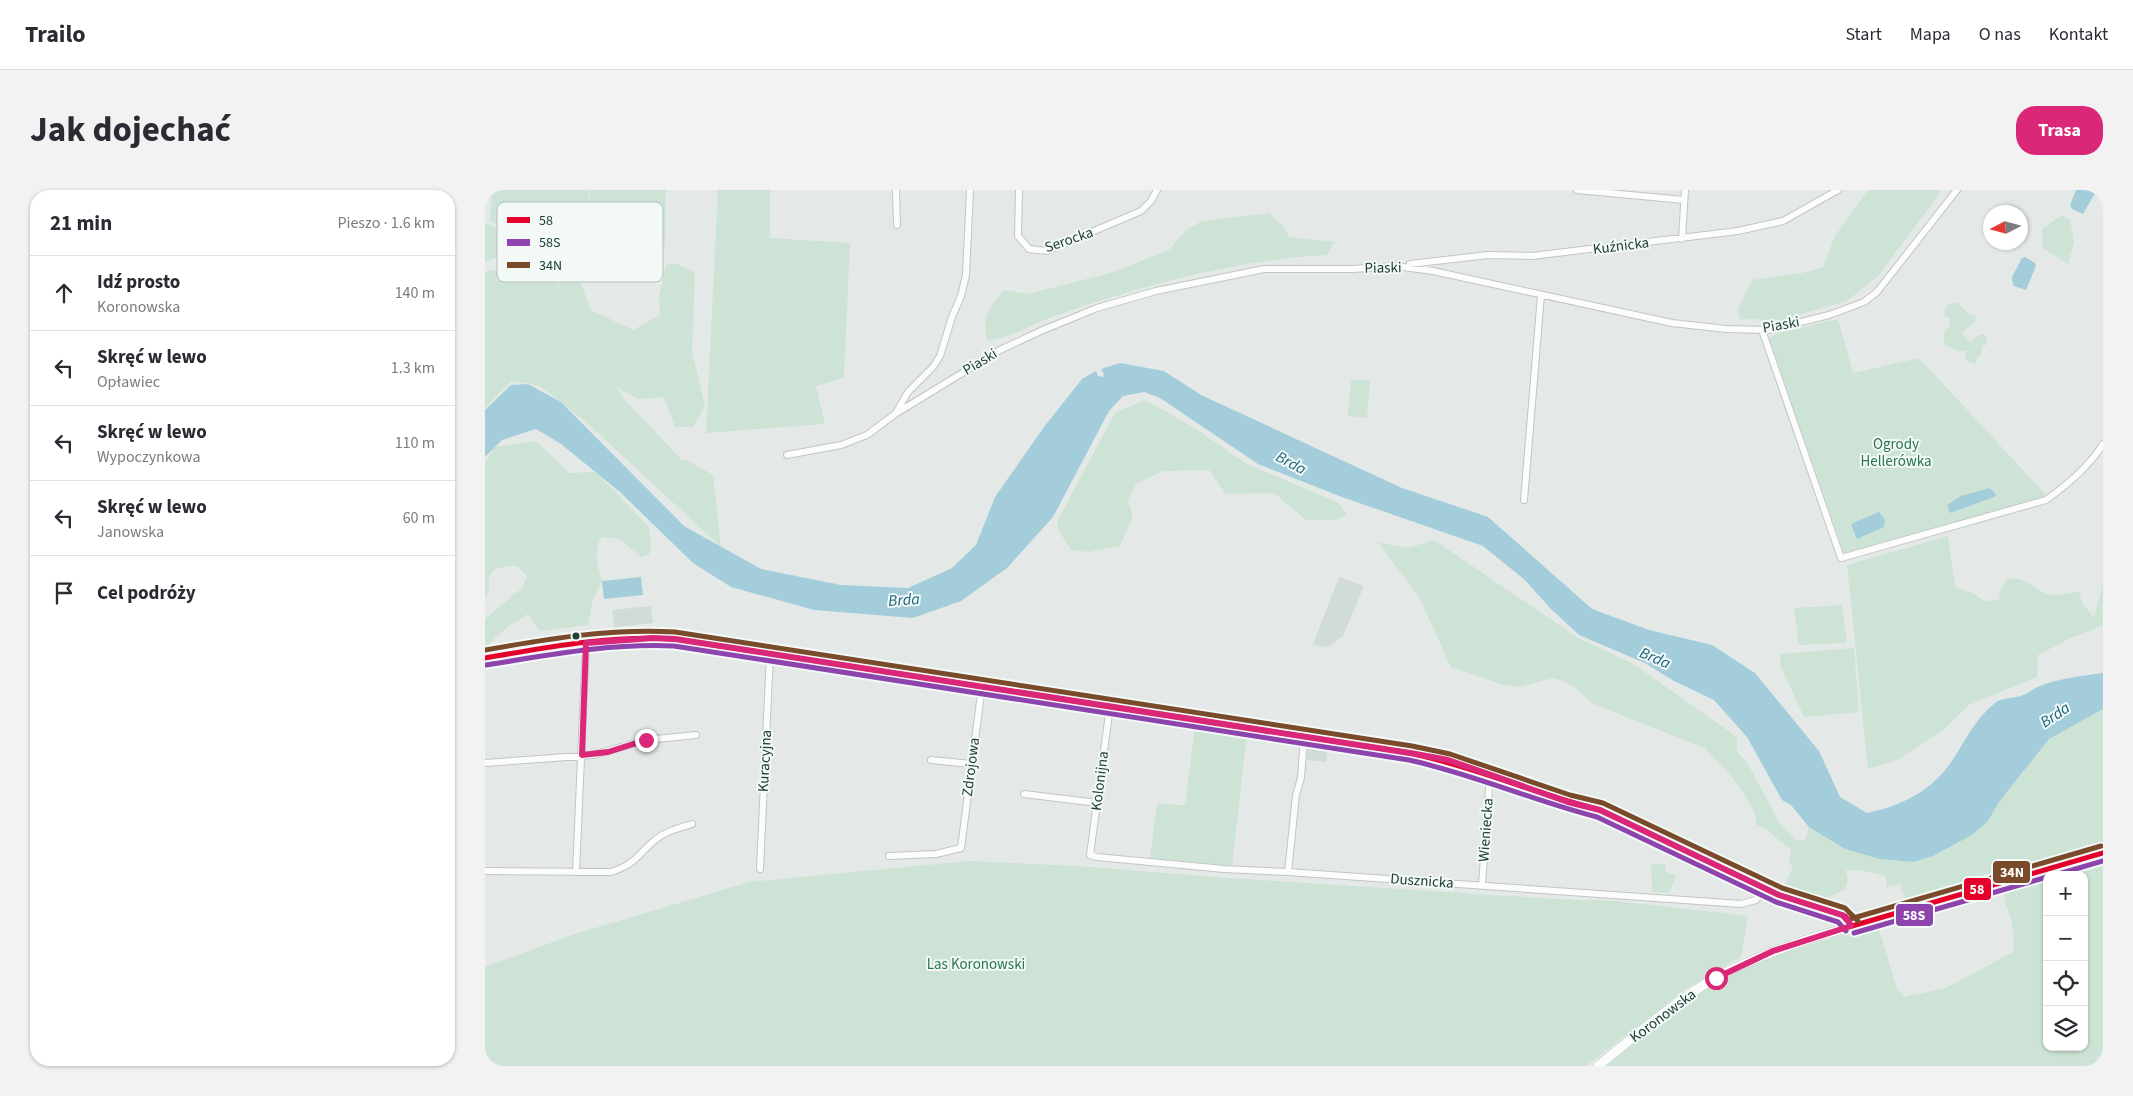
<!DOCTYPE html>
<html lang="pl">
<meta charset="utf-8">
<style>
body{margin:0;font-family:"Source Sans 3",sans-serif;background:#f2f2f3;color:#2b2b33}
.controls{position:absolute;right:15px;bottom:15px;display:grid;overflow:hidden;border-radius:10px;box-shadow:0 1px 4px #0004}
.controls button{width:45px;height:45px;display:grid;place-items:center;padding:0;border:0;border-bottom:1px solid #e1e1e2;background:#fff;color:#2b2b33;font:25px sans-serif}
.compass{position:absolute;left:1498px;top:15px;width:45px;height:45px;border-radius:50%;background:#fff;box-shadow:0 1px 4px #0004;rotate:264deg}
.stop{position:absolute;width:15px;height:15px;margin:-11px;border:4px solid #db2777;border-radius:50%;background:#fff}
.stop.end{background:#db2777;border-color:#fff;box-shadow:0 1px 5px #0008}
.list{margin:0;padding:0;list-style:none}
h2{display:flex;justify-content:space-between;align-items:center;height:65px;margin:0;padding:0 20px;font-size:21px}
h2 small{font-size:16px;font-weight:400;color:#7c7c81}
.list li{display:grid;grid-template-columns:32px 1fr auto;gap:15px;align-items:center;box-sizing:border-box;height:75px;padding:0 20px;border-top:1px solid #e1e1e2}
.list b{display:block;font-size:19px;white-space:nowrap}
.list p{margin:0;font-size:16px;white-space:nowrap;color:#7c7c81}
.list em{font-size:16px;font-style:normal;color:#7c7c81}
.icon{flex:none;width:28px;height:28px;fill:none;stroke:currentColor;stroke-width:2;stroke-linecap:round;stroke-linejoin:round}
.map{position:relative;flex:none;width:1618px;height:876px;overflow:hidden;border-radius:20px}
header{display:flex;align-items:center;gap:30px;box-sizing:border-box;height:70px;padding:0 25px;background:#fff;border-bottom:1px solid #e1e1e2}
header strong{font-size:24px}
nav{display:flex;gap:28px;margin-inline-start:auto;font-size:18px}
.intro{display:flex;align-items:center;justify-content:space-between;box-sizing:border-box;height:120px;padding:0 30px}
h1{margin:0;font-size:35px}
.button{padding:12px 22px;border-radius:20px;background:#db2777;color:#fff;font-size:18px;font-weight:700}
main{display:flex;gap:30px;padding:0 30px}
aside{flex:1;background:#fff;border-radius:20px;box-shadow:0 1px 4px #0004}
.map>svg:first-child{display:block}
.built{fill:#d1dbd7}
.green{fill:#cce3d5}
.water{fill:#a3cdda}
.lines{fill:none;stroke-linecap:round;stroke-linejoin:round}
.minor-casing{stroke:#c1c6c4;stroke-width:8}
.tertiary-casing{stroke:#c1c6c4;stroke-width:9}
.secondary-casing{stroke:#bfc7c5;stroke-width:10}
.minor{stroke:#fbfcfb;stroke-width:6}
.tertiary{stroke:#fbfcfb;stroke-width:8}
.secondary{stroke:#fbfcfb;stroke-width:9}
.bus-1-casing{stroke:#f2f9f6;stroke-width:9}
.bus-2-casing{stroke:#f2f9f6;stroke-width:9}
.bus-3-casing{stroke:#f2f9f6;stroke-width:9}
.bus-1{stroke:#e4002b;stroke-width:5}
.bus-2{stroke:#8e44ad;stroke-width:5}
.bus-3{stroke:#7a4b2a;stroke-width:5}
.route{stroke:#db2777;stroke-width:6}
.bus-dot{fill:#213e39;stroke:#f2f9f6;stroke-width:2}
.labels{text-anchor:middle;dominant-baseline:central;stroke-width:4;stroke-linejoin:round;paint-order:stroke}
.street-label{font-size:15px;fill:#213e39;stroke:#f2f9f6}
.park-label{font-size:15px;fill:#29764e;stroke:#f2f9f6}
.water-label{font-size:16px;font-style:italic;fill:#19627c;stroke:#f2f9f6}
.key{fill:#f2f9f6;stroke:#b3c1bd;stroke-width:1}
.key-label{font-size:14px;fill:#213e39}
.line-badge{stroke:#f2f9f6;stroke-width:2}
.badge-label{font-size:14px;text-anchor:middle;font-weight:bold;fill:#fff}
</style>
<header>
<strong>Trailo</strong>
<nav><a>Start</a><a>Mapa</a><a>O nas</a><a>Kontakt</a></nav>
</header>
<div class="intro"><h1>Jak dojechać</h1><a class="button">Trasa</a></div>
<main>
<aside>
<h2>21 min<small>Pieszo · 1.6 km</small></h2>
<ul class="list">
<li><svg class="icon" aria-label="ahead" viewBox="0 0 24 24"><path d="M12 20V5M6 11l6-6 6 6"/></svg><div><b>Idź prosto</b><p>Koronowska</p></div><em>140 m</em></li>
<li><svg class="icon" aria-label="left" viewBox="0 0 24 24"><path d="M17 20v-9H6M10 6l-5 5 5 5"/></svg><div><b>Skręć w lewo</b><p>Opławiec</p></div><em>1.3 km</em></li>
<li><svg class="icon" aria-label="left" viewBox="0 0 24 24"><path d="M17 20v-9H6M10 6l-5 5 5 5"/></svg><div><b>Skręć w lewo</b><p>Wypoczynkowa</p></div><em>110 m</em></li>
<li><svg class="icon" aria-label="left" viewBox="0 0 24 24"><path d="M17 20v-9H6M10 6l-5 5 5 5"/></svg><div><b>Skręć w lewo</b><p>Janowska</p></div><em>60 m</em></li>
<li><svg class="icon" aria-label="arrive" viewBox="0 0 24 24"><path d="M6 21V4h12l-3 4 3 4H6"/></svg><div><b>Cel podróży</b></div></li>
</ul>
</aside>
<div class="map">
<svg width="1618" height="876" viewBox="0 0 1618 876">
<rect width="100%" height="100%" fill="#e4e9e7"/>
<path class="built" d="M854,387L879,396L858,446L845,456L837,457L828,454Z
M166,416L168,433L129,437L127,420Z
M823,555L843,558L841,572L822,570Z"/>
<path class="green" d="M7,0H104L101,59L51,50L5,31Z
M105,0H181L180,56L102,54Z
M233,0H285V48L365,53L359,188L331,196L340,234L221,243Z
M1383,0H1457L1393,86L1362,111L1296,130L1255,129L1253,119L1267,90L1317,83L1338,77L1350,46Z
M784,23L799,37L804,47L849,52L842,65C762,69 682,89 605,114C591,119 576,123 562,129C542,137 523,148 502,151C497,126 503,119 519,100L543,104L625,83L684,60L701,40L717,31Z
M1577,25L1585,30L1589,52L1583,74L1558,58L1557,39Z
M0,33L49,52L0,72Z
M190,73L210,82L207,162L220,216L208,237H190L179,207L153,209L131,197L141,211L197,270H202L228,285L236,357L100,231L55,196L26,191L0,218V82L30,76L65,81L78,105L71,89L79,78L92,83L106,120L148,140L175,125L174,107L181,75Z
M1467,113H1473L1484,124L1491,126L1490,131L1477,143L1481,149L1487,152L1489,148L1496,144L1501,145L1502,155H1497L1496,165L1492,168L1491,174L1484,172L1480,167L1481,161H1473L1460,155L1458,143L1465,136V129L1459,125L1461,116Z
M1353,129L1368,183L1434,168L1562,306L1359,363L1284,148L1293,143Z
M866,189L885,191L882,228L863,226Z
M660,210L705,235L762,274L852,312L862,325L850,330H821L789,303L741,304L724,280L678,281L651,294L643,311L648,327L635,356L604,362L586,360L572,338L574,328L630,223Z
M51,251L84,283L111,282L164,337L166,354L164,365L156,367L135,349L117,347C107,360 113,376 117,391L108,410L103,435L55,441L43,424L22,437L0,457V429L37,398L42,386L32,376H22L8,380L4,387V403L0,407V273L10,257Z
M1463,346L1470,397L1488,403L1499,411L1514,410L1515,401L1522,389C1543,386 1545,398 1562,404C1571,407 1585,403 1594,401L1597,413L1609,428L1618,392V436L1588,447L1553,465L1552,487L1484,515L1458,540L1413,570L1383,579L1362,375Z
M949,350L1095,449L1147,473L1252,547V561L1264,576L1295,634L1312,651L1320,650L1324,637L1360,659L1395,669L1428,672L1448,666L1487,645L1503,631L1514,612L1564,549L1618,519V657L1510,689L1494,688L1460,703L1443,707L1433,705L1420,709L1415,694L1401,697V686L1373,680H1361L1363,690L1360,700L1345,706L1337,713L1298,700L1308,676L1304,671L1306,660L1283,641L1272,635L1269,621L1258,602L1242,581L1220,558L1108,514L1087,495L1069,488L1033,497L1016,494L966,477L934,407L893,352L923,358Z
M1357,415L1362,453L1314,455L1309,418Z
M1369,458L1374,522L1319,527L1296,477L1295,464Z
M710,536L762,543L747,676L665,668L672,614L700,615Z
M1618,669V876H1121C1160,845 1198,809 1244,786C1288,764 1336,752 1383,737H1392L1394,740L1412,799L1419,807L1461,798L1528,762C1529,751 1529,741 1526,730C1523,715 1519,716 1519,699L1562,686V857H1599V685H1565Z
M484,671L592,676L744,688L1071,709L1130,711L1263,726L1256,767L1201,799L1101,876H0V777L90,744L264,692Z
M1166,674H1180L1181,682L1191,685L1184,703L1167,702Z"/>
<path class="water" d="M1591,0H1612L1598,24L1587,19L1585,15Z
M1540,67L1550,73L1551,76L1541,100L1529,96L1527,91V87L1537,68Z
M635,173L679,181L716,205L917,298L1003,327L1107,419L1164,440L1227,455L1270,483L1334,561L1355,607L1382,623C1416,616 1447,601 1467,571C1480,551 1490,529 1510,513C1518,507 1529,509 1538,505C1544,503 1549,498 1555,496C1575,488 1597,486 1618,483V519L1564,549L1514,612L1503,631L1487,645L1448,666L1428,672L1395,669L1360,659L1324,637L1306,615L1297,610L1262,547L1229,510L1189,491L1160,473L1094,445L1065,418L1040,390L998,356L857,307L773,274L675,208L659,202L638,206L624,221L568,327L522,378L476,411L428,428L329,420L246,397L208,373L135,302L76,254L51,239L17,250L0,267V220L26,195L43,194L76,212L199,336L276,379L356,395L423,398L467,378L491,355L510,307L559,237L597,189L611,181L613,186L618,187L619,184L616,179Z
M1505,298L1511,305L1509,307L1465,323L1462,315L1476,306Z
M1394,322L1400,330L1399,337L1372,349L1366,334Z
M156,387L158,405L119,409L117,391Z"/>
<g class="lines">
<g class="minor-casing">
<path id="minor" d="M411,0L412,35
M534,0L533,46L544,59L562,61L656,21L666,11L672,0
M1092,0L1199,10
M1197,49L1200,0
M925,74L1003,65L1047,66L1253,41L1298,31L1353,0
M1277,140L1356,368L1561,310C1582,295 1604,277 1618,254
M411,223L423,202L448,177L455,166L467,127L476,106L481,85L485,0
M302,265L356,255L382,245L410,224L515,160L558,140L612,118L671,101L779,79H868L911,76L948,81L1187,133L1241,139L1283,140L1344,125L1379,112L1392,102L1472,0
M1039,310L1056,105
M625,516L605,665L612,667L739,679L803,682L811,605L816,588L819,547
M446,570L486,574
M0,573L108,565L161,550L211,545
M539,604L613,613
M404,666L451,664L476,658L497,496
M275,679L285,463
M0,681L126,682C151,674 152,665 170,650C181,641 194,638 207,634
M91,682L101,453
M803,682L1256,714L1271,710L1280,698
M997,695L1005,584"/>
</g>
<g class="tertiary-casing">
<path id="tertiary" d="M0,468C59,458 131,443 190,449L925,563L963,571L1083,612L1115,620L1294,705L1357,725L1367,736"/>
</g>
<g class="secondary-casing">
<path id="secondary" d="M1113,876C1151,845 1189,812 1232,787C1262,771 1294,759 1327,748L1618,663"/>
</g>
<use href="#minor" class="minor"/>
<use href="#tertiary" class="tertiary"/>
<use href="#secondary" class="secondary"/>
<g class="bus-1-casing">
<path id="bus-1" d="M0,468C63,457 126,445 190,449L925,563C990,577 1051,604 1115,620L1294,705L1357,725L1367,736
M1367,736L1618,663"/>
</g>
<g class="bus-2-casing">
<path id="bus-2" d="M1,475C64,465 126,453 189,456L924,570C988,584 1049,611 1112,627L1291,712L1353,732L1361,741
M1570,685L1618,671
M1369,743L1562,687"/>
</g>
<g class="bus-3-casing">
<path id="bus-3" d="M0,460C63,449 126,438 190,442L927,556L965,564L1085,605L1118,613L1297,698L1360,718L1373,731
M1365,729L1616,656"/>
</g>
<use href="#bus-1" class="bus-1"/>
<use href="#bus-2" class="bus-2"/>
<use href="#bus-3" class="bus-3"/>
</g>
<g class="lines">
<path class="route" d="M161,550L123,562L97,565L101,453L168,448L190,449L925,563L963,570L1083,612L1115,620L1294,705L1357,725L1361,727L1366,736L1288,761L1231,788"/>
</g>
<circle class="bus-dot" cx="91" cy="446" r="4.5"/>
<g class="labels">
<g class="street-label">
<text transform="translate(584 50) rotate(-19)">Serocka</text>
<text transform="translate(1136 56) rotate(-7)">Kuźnicka</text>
<text transform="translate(898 78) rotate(-1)">Piaski</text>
<text transform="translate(1296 135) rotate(-10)">Piaski</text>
<text transform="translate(495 172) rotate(-31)">Piaski</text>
<text transform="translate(280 571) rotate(-87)">Kuracyjna</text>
<text transform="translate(486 577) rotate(-83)">Zdrojowa</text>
<text transform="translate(615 591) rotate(-83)">Kolonijna</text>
<text transform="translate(1001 640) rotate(-86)">Wieniecka</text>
<text transform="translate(937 691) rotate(4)">Dusznicka</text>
<text transform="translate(1178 826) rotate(-37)">Koronowska</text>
</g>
<g class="park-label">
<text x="1411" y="254">Ogrody<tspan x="1411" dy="17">Hellerówka</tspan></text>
<text x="491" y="774">Las Koronowski</text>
</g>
<g class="water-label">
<text transform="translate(806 273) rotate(28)">Brda</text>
<text transform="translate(419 410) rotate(-4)">Brda</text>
<text transform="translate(1170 468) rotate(23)">Brda</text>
<text transform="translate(1570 525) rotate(-34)">Brda</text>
</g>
</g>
<rect x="12" y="12" width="166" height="80" rx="8" class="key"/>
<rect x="22" y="27" width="23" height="6" fill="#e4002b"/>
<rect x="22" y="49" width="23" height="7" fill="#8e44ad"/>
<rect x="22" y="72" width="23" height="6" fill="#7a4b2a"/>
<g class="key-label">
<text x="54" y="35">58</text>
<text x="54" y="57">58S</text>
<text x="54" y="80">34N</text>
</g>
<g class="line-badge">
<rect x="1507" y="670" width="39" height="24" rx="5" fill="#7a4b2a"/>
<rect x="1478" y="687" width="29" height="24" rx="5" fill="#e4002b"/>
<rect x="1410" y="713" width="39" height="24" rx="5" fill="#8e44ad"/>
</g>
<g class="badge-label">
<text x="1527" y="687">34N</text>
<text x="1492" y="704">58</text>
<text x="1429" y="730">58S</text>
</g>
</svg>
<div class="controls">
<button>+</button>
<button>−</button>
<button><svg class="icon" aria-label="locate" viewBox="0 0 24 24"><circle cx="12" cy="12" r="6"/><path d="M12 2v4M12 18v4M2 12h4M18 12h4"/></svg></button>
<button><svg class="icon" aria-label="layers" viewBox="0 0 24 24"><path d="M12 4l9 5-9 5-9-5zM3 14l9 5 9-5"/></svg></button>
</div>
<svg class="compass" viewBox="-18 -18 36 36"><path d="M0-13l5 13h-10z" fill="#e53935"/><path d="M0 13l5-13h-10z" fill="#7c7c81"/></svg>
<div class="stop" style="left:1231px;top:788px"></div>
<div class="stop end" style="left:161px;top:550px"></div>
</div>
</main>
